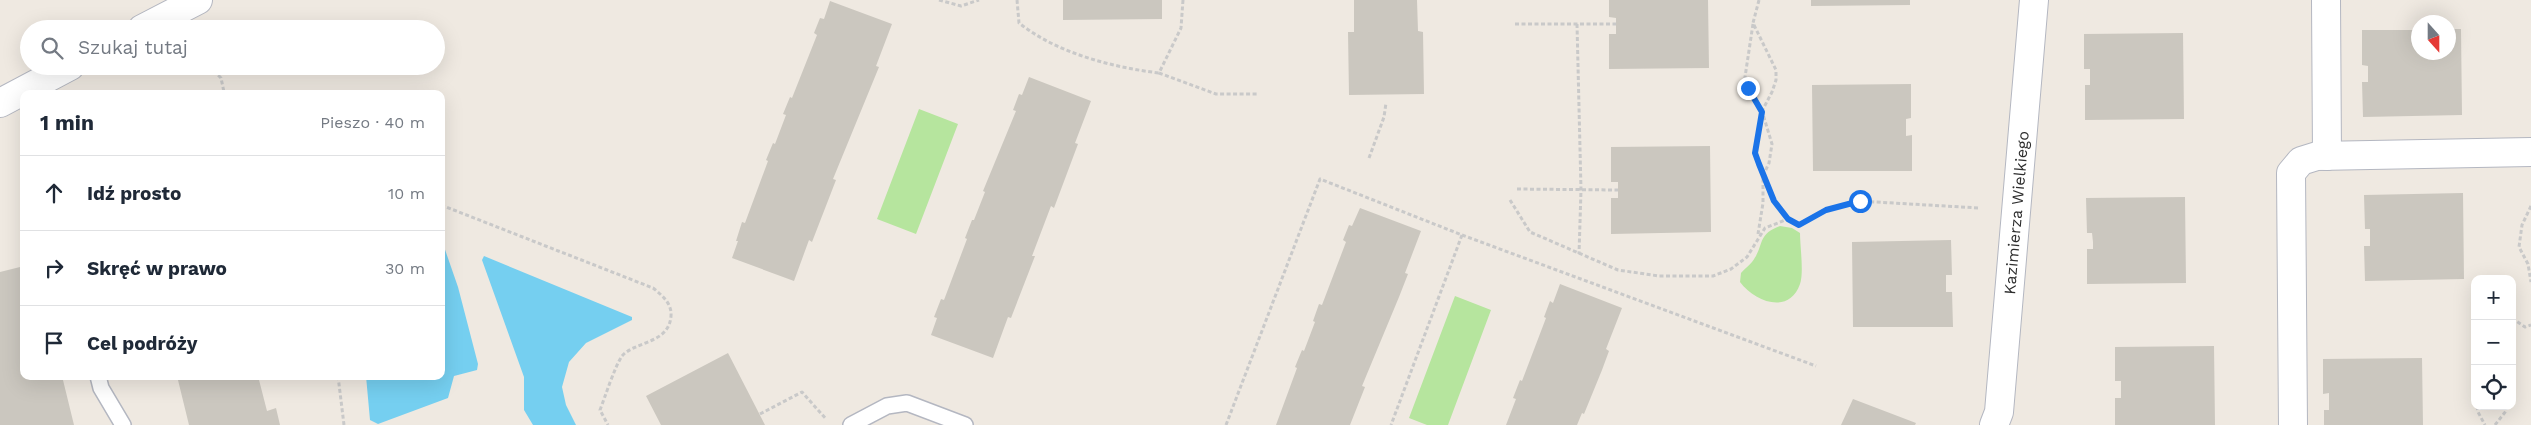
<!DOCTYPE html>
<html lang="pl">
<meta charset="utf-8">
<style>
body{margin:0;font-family:"Work Sans",sans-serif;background:#f2f2f3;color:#1f2937}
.controls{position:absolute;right:15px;bottom:15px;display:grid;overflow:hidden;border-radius:10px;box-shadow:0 5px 20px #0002}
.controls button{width:45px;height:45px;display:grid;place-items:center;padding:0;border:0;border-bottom:1px solid #e0e1e3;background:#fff;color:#1f2937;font:25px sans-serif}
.compass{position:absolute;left:2411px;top:15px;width:45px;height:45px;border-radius:50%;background:#fff;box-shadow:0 5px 20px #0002;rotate:159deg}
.stop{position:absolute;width:15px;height:15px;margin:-11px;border:4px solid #1a73e8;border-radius:50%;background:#fff}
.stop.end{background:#1a73e8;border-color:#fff;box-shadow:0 1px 5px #0008}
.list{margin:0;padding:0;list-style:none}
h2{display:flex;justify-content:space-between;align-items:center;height:65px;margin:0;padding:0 20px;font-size:21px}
h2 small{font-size:16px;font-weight:400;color:#747a83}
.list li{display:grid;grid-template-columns:32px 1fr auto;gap:15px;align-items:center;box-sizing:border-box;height:75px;padding:0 20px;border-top:1px solid #e0e1e3}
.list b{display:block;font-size:19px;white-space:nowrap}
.list em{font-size:16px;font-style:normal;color:#747a83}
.icon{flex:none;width:28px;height:28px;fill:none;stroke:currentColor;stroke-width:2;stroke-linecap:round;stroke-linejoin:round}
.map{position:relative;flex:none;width:2531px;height:425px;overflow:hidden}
.search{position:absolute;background:#fff;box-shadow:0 5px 20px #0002;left:20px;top:20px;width:425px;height:55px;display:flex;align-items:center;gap:12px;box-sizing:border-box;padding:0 18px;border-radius:28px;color:#747a83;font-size:19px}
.panel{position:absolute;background:#fff;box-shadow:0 5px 20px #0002;left:20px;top:90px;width:425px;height:290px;border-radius:10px}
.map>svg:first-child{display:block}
.green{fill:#b6e59e}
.water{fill:#75cff0}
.building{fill:#cbc7bf}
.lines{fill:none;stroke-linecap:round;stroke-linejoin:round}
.lane-casing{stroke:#b4b7c1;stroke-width:18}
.street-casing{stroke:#b4b7c1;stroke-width:30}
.path{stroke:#c9c9c9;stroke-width:3;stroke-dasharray:4 2.5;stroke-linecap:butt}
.lane{stroke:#fff;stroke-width:15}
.street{stroke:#fff;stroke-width:28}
.route{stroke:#1a73e8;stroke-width:6}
.labels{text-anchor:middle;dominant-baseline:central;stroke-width:4.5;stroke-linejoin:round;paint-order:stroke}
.street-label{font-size:16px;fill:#2e2e2e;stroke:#fff}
</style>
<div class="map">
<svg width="2531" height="425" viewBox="0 0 2531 425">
<rect width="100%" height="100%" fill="#efe9e1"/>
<path class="green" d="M919,109L958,124L916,234L877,219Z
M1780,226L1792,228L1800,233C1800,246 1804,273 1800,284C1789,315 1755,302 1740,282L1741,273C1744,269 1749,266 1752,262C1765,245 1756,235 1780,226Z
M1455,296L1491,310L1448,425H1427L1409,418Z"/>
<path class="water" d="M441,238L458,287L478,364L477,370L454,376L448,398L378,424L370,420L366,376H441Z
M484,256L632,317V320L586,343L569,362L562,387L566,405L576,425H533L524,410V377L482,260Z"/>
<path class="building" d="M1063,0H1162V19L1063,20Z
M1354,0H1417L1418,31L1423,32L1424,94L1349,95L1348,32H1354Z
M1609,0H1708L1709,68L1609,69V34H1616V18L1609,17Z
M1811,0H1910V5L1811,6Z
M830,1L892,24L876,66L879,67L833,179L836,180L812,242L809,240L794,281L732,258L738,241H736L742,222L745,223L768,161L766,160L773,143L775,144L786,115L783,114L790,97L792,98L817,35L814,33L820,18L824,19Z
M2448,29H2461L2462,115L2363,117L2362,82H2368V66L2362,65V30H2418V52H2448Z
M2183,33L2184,119L2085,120V85H2090V69H2084V34Z
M1029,77L1091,101L1075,143L1078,144L1054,208L1051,206L1032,256H1035L1011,318L1008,317L993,358L931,335L937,318L934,317L941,299L944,300L967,239L965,238L972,220H974L985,192L983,191L1016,111L1013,110L1019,94L1022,95Z
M1911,84V118L1906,119V136L1912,135V171H1813L1812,85Z
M1710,146L1711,232L1611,234V198H1618V182H1611V147Z
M2463,193L2464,279L2365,281L2364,246H2370V229H2365L2364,195Z
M2185,197L2186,283L2087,284V249H2093V242L2092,233H2087L2086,198Z
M1360,208L1421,231L1405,273L1408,274L1399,297L1362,386L1365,387L1350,425H1276L1297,368L1295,367L1302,350L1304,351L1315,322L1313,321L1319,304L1322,305L1346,242L1343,240L1349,225L1352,226Z
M1951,240L1952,275H1946V292H1952L1953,327H1853L1852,242Z
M24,266V376H62L74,425H0V272Z
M1560,284L1622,308L1606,349L1609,351L1602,370L1584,414L1582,413L1577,425H1506L1516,399L1513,398L1520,380L1522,381L1546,318L1544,317L1550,301L1553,303Z
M2214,346L2215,425H2115V398H2121V381H2115V347Z
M728,353L765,425H661L646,396Z
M2422,358L2423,425H2324V410H2329V393L2323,394V359Z
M177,376H258L267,411L276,408L280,425H189Z
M1853,399L1916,423L1915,425H1841Z"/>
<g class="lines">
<g class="lane-casing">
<path id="lane" d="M98,376L101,388L123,425
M851,425L887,406L907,403L965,425"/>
</g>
<g class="street-casing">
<g id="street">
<path d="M2326,0L2327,156"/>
<path d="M142,29L198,0"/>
<path d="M0,103L70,66"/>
<path id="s1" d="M1994,425L1999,412L2034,0"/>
<path d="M2293,425L2291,173L2301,161L2317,156L2531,152"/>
</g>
</g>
<path class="path" d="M939,0L961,6L979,0
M1017,0L1019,23C1057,53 1111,67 1159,73
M1183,0L1181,28L1159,73L1216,94H1259
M1759,0L1753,23L1776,70V80L1772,92L1762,111L1755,153L1774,201L1788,219
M1515,24H1616
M1577,24L1581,190L1579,254
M1753,24L1745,77L1748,88L1762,111L1772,144L1769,163L1763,176V203L1758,234
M209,66L221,78L224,92
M242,66L251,69
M1369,158L1384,117L1386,103
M1517,189L1618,190
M1510,200L1530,232L1618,270L1659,276H1713L1731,269L1747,257L1765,228L1788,219L1799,225L1826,210L1859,201L1979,208
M441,205L653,288C663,296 672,304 671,316C669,344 635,341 622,356C615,366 605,397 600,410L608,425
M2531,206L2522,225L2519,247L2528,264L2531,282
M1462,235L1816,366
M2512,318L2525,327L2531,325
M338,376L344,425
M424,376V378
M2477,406L2478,412L2485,425
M760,414L802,392L826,419
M1226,425L1320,179L1462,235L1391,425
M2495,425L2506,411V406"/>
<use href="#lane" class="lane"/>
<use href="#street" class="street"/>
</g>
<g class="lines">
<path class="route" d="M1748,88L1762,112L1755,153L1759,164L1774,201L1788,219L1799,225L1826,210L1860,201"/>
</g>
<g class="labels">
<g class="street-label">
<text stroke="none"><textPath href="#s1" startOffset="214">Kazimierza Wielkiego</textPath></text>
</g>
</g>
</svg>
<div class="controls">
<button>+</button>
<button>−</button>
<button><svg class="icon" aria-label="locate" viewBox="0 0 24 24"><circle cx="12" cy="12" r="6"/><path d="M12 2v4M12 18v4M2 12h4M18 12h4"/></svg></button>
</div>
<svg class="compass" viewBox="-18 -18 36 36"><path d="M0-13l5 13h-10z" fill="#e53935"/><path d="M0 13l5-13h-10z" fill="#747a83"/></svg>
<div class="stop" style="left:1860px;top:201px"></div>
<div class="stop end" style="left:1748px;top:88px"></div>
<div class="search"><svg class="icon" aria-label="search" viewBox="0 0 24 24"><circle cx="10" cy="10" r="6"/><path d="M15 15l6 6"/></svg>Szukaj tutaj</div>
<section class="panel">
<h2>1 min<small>Pieszo · 40 m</small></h2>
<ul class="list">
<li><svg class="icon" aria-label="ahead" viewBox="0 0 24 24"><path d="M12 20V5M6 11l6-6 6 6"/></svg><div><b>Idź prosto</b></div><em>10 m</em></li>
<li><svg class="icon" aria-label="right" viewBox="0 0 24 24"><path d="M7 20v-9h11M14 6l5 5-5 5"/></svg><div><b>Skręć w prawo</b></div><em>30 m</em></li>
<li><svg class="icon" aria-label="arrive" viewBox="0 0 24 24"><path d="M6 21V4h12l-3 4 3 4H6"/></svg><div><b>Cel podróży</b></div></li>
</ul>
</section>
</div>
